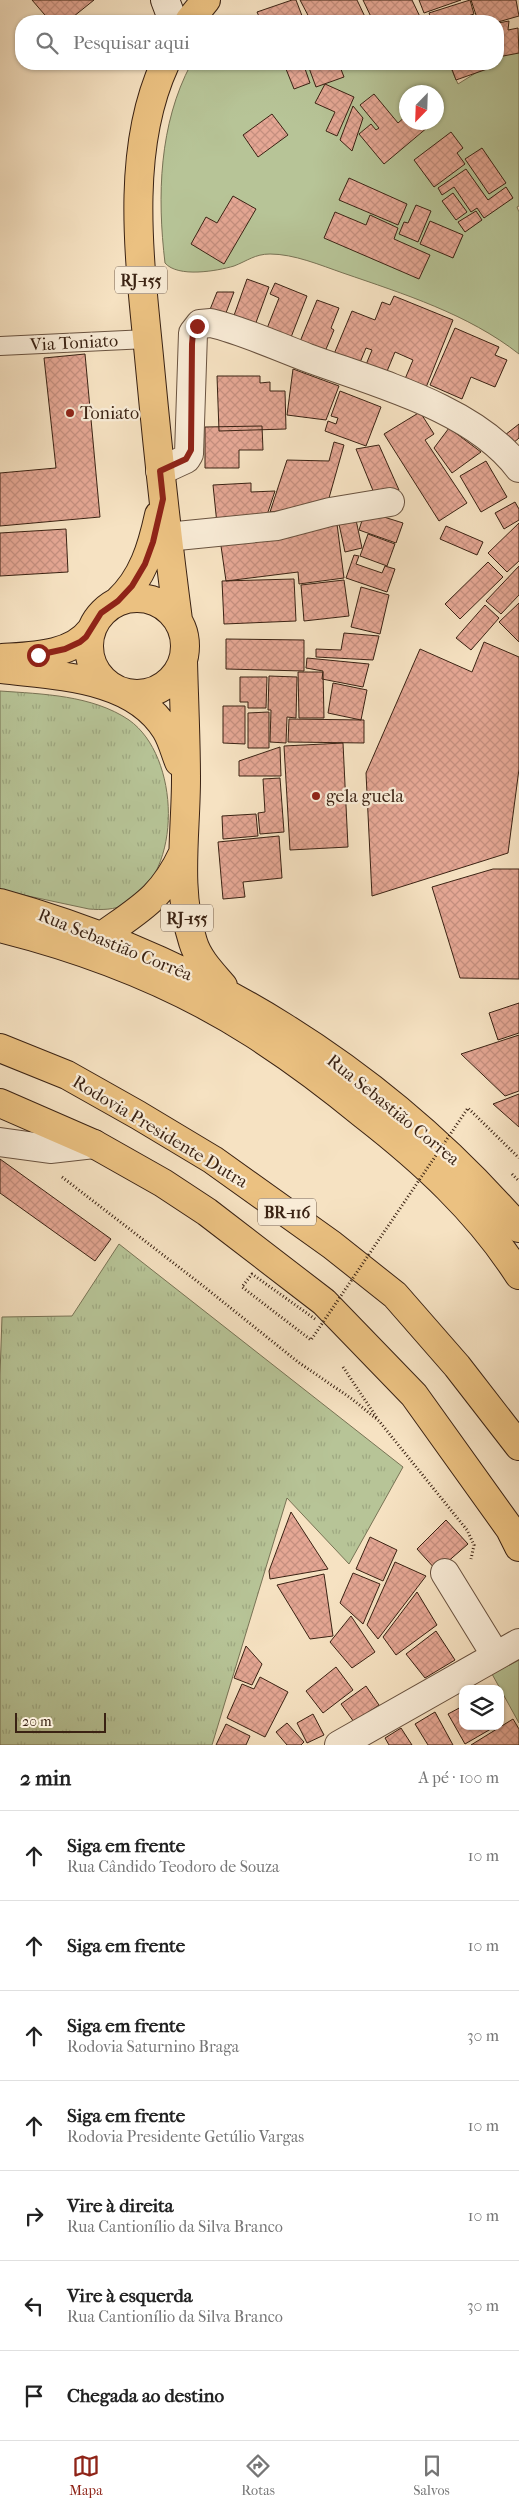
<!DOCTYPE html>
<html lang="pt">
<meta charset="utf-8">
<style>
body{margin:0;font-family:"IM FELL French Canon",serif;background:#f6f6f6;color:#222}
.controls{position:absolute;right:15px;bottom:15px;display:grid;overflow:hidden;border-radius:10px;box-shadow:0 1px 4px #0004}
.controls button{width:45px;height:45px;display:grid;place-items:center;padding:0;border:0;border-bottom:1px solid #e0e0e0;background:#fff;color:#222;font:25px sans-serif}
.compass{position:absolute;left:399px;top:85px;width:45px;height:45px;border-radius:50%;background:#fff;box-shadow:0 1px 4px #0004;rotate:203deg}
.scale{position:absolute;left:15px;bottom:12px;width:91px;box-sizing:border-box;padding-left:5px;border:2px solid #3a2213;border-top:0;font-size:14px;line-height:18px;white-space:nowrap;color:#3a2213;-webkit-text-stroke:4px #f9ecd7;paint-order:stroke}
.stop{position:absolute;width:15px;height:15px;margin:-11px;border:4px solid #8f2418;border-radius:50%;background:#fff}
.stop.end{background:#8f2418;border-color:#fff;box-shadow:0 1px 5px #0008}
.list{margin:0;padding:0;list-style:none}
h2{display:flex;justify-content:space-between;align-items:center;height:65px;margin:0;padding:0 20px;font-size:21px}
h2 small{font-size:16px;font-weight:400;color:#767676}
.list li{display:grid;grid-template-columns:32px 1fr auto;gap:15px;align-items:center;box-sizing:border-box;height:90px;padding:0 20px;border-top:1px solid #e0e0e0}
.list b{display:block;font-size:19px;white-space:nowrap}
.list p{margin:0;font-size:16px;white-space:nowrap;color:#767676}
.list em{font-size:16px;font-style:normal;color:#767676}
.icon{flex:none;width:28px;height:28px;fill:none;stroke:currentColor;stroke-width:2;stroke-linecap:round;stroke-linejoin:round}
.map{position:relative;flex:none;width:519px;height:1745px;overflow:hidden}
.search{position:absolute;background:#fff;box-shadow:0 1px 4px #0004;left:15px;right:15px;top:15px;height:55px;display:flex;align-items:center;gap:12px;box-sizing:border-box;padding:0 18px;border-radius:20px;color:#767676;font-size:19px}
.sheet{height:695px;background:#fff}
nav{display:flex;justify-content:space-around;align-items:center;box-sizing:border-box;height:70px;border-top:1px solid #e0e0e0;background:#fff;font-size:14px;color:#767676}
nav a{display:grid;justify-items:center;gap:2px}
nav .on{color:#8f2418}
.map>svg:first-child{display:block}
.grass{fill:url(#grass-tufts);stroke:#787355}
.park{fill:#b7c497;stroke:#787355;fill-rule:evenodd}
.building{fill:url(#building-cross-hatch);stroke:#3a2213}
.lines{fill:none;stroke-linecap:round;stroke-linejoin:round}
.lane-casing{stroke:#69523f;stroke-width:20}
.street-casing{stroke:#69523f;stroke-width:30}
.secondary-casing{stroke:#3a2213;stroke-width:30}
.primary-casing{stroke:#3a2213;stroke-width:30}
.highway-casing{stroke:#3a2213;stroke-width:30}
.path{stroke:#3a2213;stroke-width:3;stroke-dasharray:1 2.5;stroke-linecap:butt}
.lane{stroke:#f9ecd7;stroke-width:18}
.street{stroke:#f9ecd7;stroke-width:28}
.secondary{stroke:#f9ecd7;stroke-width:28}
.primary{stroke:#ebc181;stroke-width:28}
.highway{stroke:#ebc181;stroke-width:28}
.path-bridge{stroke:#3a2213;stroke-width:3;stroke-dasharray:1 2.5;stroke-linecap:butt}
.route{stroke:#8f2418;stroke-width:6}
.poi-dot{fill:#8f2418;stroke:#f9ecd7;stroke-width:2}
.labels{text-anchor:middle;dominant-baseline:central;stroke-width:4.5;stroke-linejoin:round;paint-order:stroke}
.shield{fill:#f9ecd7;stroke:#735f4e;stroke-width:1}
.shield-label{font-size:16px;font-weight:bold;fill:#3a2213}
.street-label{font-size:18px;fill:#3a2213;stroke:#f9ecd7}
.poi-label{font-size:18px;fill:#3a2213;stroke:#f9ecd7;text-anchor:start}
</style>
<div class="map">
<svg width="519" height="1745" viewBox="0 0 519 1745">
<defs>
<pattern id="grass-tufts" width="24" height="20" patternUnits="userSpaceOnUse" patternTransform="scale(1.25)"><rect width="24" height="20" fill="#b7c497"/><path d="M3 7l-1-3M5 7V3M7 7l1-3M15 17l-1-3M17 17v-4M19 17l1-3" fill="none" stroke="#9ea881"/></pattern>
<pattern id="building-cross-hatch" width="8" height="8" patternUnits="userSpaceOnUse" patternTransform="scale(1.25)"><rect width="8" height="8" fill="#e5a794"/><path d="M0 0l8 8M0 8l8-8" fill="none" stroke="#c58f7f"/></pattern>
</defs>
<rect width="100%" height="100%" fill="#f6e2c2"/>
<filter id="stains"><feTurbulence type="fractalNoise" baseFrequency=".004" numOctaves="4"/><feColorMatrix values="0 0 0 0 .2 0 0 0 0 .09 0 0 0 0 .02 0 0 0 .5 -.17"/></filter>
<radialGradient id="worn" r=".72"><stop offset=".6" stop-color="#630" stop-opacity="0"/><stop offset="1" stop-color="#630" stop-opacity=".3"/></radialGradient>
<path class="grass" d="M0,691C42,694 92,695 129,720C180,756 184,872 126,904C115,910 101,910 89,909L0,890Z
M119,1244L403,1467L349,1564L287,1498L212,1745H0V1375L2,1317L72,1316Z"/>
<path class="park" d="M519,44V206L517,207L519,212V354C468,314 404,294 343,273C320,265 294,254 270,254C255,254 247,261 234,266C217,271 178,278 165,263C157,196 159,124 191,64H275L278,69L297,64H449L458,84L490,64H498V58ZM406,92H436V122H406Z
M519,1660V1723L492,1674Z"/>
<path class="building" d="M32,0H94L68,21H50Z
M292,0H296L304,21H261L257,12Z
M300,0H357L367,21H311Z
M363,0H412L422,21H373Z
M419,0H461L424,13Z
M470,0L474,14L453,21H432L429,13Z
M471,0H516L519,16L498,22L478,21Z
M509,21L508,30L518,28L519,53L498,57V23Z
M284,64H310L304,66L310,83L294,89Z
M320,64H339L344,77L316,87L309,68Z
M450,64H489L490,68L456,80Z
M325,84L354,97L337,136L326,131L335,112L315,103Z
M374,94L398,123L406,116V122H424L428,127L384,164L359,134L371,124L376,130L379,128L360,105Z
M353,106L363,118L352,151L340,140Z
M272,114L288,135L258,157L243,135Z
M451,132L463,148L457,153L465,164L434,187L414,160Z
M482,148L506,183L489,194L465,159Z
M466,169L488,200L506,187L513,198L484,218L477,208L471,212L454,187L442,195L438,188Z
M349,178L407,204L398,225L339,200Z
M453,193L467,212L456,220L442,201Z
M233,196L256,209L224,264L191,244L206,217L217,223Z
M416,205L431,211L418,242L399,234L404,222L408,223Z
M476,211L482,220L465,232L458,222Z
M335,212L366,225L370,215L398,228L394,239L430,255L419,279L324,238Z
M430,221L463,235L453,258L420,244Z
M247,279L269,287L254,328L232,321Z
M275,283L307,296L288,345L264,336L279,298L270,294Z
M217,292H234L224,318L209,312Z
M394,296L453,320L423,395L402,386L413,360L395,352L383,381L363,372L372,350L366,348L359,365L334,354L352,311L375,320L382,302L390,305Z
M317,300L339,308L331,328L334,330L324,354L299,344Z
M455,328L499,347L495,355L507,360L495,387L471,377L462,399L430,385Z
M85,354L100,517L0,526V473L56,468L44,358Z
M293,369L339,386L326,420L287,415Z
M217,376H260V383L270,382V391H285L286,429L219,431Z
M340,391L381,407L366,446L325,431L328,421L336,424L338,418L331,416Z
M420,412L434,434L425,440L467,503L439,521L384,434Z
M519,424V438L512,444L505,435Z
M262,426L263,450H239V468H205V427Z
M449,428L481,452L452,473L434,448Z
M334,442L344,445L327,505L270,512L287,460L329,461Z
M379,445L399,490L374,493L356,449Z
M486,461L507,497L481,512L460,476Z
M251,483V492L275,491L265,521L217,524L213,485Z
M515,502L519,509V520L504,529L495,513Z
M365,511L403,523L396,543L359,530Z
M356,520L362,548L345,552L339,524Z
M519,523V561L507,572L488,553Z
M337,524L344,578L299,584L298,572L226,581L220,539Z
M446,526L483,542L477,555L440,539Z
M66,529L68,572L0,576V533Z
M368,534L395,544L387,566L360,556Z
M354,555L359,556L356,564L382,573L385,566L395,569L387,592L346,578Z
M488,562L503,577L460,619L445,604Z
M519,566V595L501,614L486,601Z
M294,579L296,621L224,624L222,581Z
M344,580L349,616L304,621L301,585Z
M361,587L389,595L380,634L351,627Z
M519,603V642L499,622Z
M485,605L499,618L471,650L456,638Z
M344,633L379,636L373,660L316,657V649L341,650Z
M226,639L304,640V671L226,669Z
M484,642L519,657V769L508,853L372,896L366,773L420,649L472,672Z
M307,658L369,664L363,687L322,679L323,671L306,668Z
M298,672H323L324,718H299Z
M269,676L297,677L296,718L287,717L286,743L270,742L271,710H268Z
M240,677H267L266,708H248V702H240Z
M333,683L367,690L361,720L328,713Z
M223,706H245V744L223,743Z
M269,712V748H248V713Z
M289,719L364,720V743L288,742Z
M343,743L348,847L290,850L284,746Z
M280,747L281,776H239V761Z
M280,778L284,832L260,834L258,813L265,812L263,779Z
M256,814L258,836L223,839L222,816Z
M279,836L282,878L243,882L245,897L223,899L218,842Z
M493,869H519V979L460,978L432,887Z
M519,1003V1033L498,1040L489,1013Z
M519,1035V1091L505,1096L461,1054Z
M519,1094V1127L493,1104Z
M0,1159L111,1239L95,1261L0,1193Z
M291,1512L328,1569L270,1579L269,1571Z
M446,1520L468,1544L437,1571L417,1549Z
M370,1537L397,1550L383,1581L356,1569Z
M395,1562L426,1576L378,1639L367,1625Z
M353,1573L380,1584L363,1624L340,1603Z
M324,1574L333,1636L310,1639L277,1585Z
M417,1592L437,1625L396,1655L383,1637Z
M351,1616L375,1652L352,1668L330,1642Z
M436,1631L455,1660L425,1678L406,1654Z
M246,1646L262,1664L252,1685L234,1678Z
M336,1667L353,1690L323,1713L306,1691Z
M260,1677L288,1692L265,1737L227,1718L242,1684L254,1689Z
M366,1686L379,1705L354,1722L341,1704Z
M463,1706V1726H496L465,1744L448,1714Z
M435,1712L453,1745H428L415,1724Z
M313,1714L324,1735L307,1743L297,1723Z
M513,1719L519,1729V1745H471Z
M287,1723L304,1742L301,1745H287L276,1732Z
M226,1724L250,1736L246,1745H216Z
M401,1728L412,1745H389L385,1738Z"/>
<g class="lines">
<g class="lane-casing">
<path id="lane" d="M0,346L147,339"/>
</g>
<g class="street-casing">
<path id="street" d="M160,471L186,459L189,454L193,333L200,324L211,323C244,331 276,346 308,358C376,383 474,408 519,468
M167,537L277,526L330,512L390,502
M0,1142L50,1149L94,1144
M445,1573L496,1656
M339,1745L519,1643"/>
</g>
<g class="secondary-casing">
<path id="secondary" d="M165,0L173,21"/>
</g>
<g class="primary-casing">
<path id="primary" d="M189,21L206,0
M165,64C123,155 141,270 150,367C158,452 167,536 178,620
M89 646a48 48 0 1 1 96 0a48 48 0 1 1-96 0Z
M118,601C143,578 152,547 159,515
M2,658C31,656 72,656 91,630
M183,661C184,701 186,740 186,779C186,833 176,890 193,942C198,959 212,973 223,986
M0,669C55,676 133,676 166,730C172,740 175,752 179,762
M0,903C202,959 381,1069 519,1228
M102,936C141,908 162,898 183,853
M0,1103L94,1144L163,1183L207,1212L324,1302L414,1395L510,1529L519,1547"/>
</g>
<g class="highway-casing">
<path id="highway" d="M0,928C88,950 178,985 254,1034C293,1059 329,1086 364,1115C423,1161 478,1211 519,1275
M0,1048L67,1075L138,1115L213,1160L332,1245L395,1295L457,1366L519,1446"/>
</g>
<path class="path" d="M512,1174L519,1181
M62,1177L202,1285L298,1362L352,1399L379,1421L467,1530L474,1545L471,1559
M343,1367L377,1418"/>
<use href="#lane" class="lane"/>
<use href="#street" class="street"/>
<use href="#secondary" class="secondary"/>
<use href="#primary" class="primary"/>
<use href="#highway" class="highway"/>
<path class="path-bridge" d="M315,1319L252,1274L242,1287L311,1340L468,1108L519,1158"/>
</g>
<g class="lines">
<path class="route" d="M38,655L65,649L80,642L86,637L101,613L118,601L132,586L145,564L153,542L163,499L160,471L186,459L191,450L192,344L193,333L197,326"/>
</g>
<g class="poi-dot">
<circle cx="70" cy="413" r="5"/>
<circle cx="316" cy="796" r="5"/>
</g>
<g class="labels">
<g class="shield">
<rect x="115" y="266.5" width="52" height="27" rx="4"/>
<rect x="161" y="904.5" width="52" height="27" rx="4"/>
<rect x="258" y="1198.5" width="58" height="27" rx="4"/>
</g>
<g class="shield-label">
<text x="141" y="280">RJ-155</text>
<text x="187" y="918">RJ-155</text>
<text x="287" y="1212">BR-116</text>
</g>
<g class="street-label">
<text transform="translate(74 343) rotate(-3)">Via Toniato</text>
<text transform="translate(115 945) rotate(22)">Rua Sebastião Corrêa</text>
<text transform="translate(393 1110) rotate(39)">Rua Sebastião Correa</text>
<text transform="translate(160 1132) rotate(31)">Rodovia Presidente Dutra</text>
</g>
<g class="poi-label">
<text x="80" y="413">Toniato</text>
<text x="326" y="796">gela guela</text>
</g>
</g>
<rect width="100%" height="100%" filter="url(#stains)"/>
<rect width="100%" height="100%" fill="url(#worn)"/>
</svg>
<div class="controls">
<button><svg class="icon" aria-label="layers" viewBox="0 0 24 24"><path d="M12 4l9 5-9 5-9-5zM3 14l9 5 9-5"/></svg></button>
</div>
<svg class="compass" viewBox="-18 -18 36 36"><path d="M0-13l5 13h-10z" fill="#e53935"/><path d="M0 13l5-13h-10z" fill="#767676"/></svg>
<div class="scale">20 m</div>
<div class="stop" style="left:38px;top:655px"></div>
<div class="stop end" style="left:197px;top:326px"></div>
<div class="search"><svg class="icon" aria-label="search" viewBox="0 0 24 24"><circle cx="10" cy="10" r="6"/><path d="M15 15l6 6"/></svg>Pesquisar aqui</div>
</div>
<section class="sheet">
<h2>2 min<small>A pé · 100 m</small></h2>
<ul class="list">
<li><svg class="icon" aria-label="ahead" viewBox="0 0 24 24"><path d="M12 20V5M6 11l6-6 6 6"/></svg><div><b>Siga em frente</b><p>Rua Cândido Teodoro de Souza</p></div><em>10 m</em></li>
<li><svg class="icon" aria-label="ahead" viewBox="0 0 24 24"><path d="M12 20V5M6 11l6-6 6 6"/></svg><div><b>Siga em frente</b></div><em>10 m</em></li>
<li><svg class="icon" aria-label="ahead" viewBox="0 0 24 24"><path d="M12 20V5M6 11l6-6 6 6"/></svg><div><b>Siga em frente</b><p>Rodovia Saturnino Braga</p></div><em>30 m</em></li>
<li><svg class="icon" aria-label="ahead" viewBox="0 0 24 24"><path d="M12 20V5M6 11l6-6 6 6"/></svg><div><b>Siga em frente</b><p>Rodovia Presidente Getúlio Vargas</p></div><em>10 m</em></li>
<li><svg class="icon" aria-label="right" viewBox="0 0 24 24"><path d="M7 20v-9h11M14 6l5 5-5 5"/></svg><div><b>Vire à direita</b><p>Rua Cantionílio da Silva Branco</p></div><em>10 m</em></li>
<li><svg class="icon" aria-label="left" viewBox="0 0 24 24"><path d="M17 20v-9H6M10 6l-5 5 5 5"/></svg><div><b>Vire à esquerda</b><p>Rua Cantionílio da Silva Branco</p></div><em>30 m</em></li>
<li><svg class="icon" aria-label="arrive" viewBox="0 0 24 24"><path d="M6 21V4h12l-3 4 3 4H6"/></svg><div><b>Chegada ao destino</b></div></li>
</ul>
</section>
<nav>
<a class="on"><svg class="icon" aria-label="map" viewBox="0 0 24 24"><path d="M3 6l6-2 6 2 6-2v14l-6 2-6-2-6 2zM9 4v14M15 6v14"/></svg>Mapa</a>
<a><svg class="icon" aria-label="directions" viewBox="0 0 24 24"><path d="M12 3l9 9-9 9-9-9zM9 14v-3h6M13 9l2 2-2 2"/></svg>Rotas</a>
<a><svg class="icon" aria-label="saved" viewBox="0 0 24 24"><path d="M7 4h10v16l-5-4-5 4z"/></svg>Salvos</a>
</nav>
